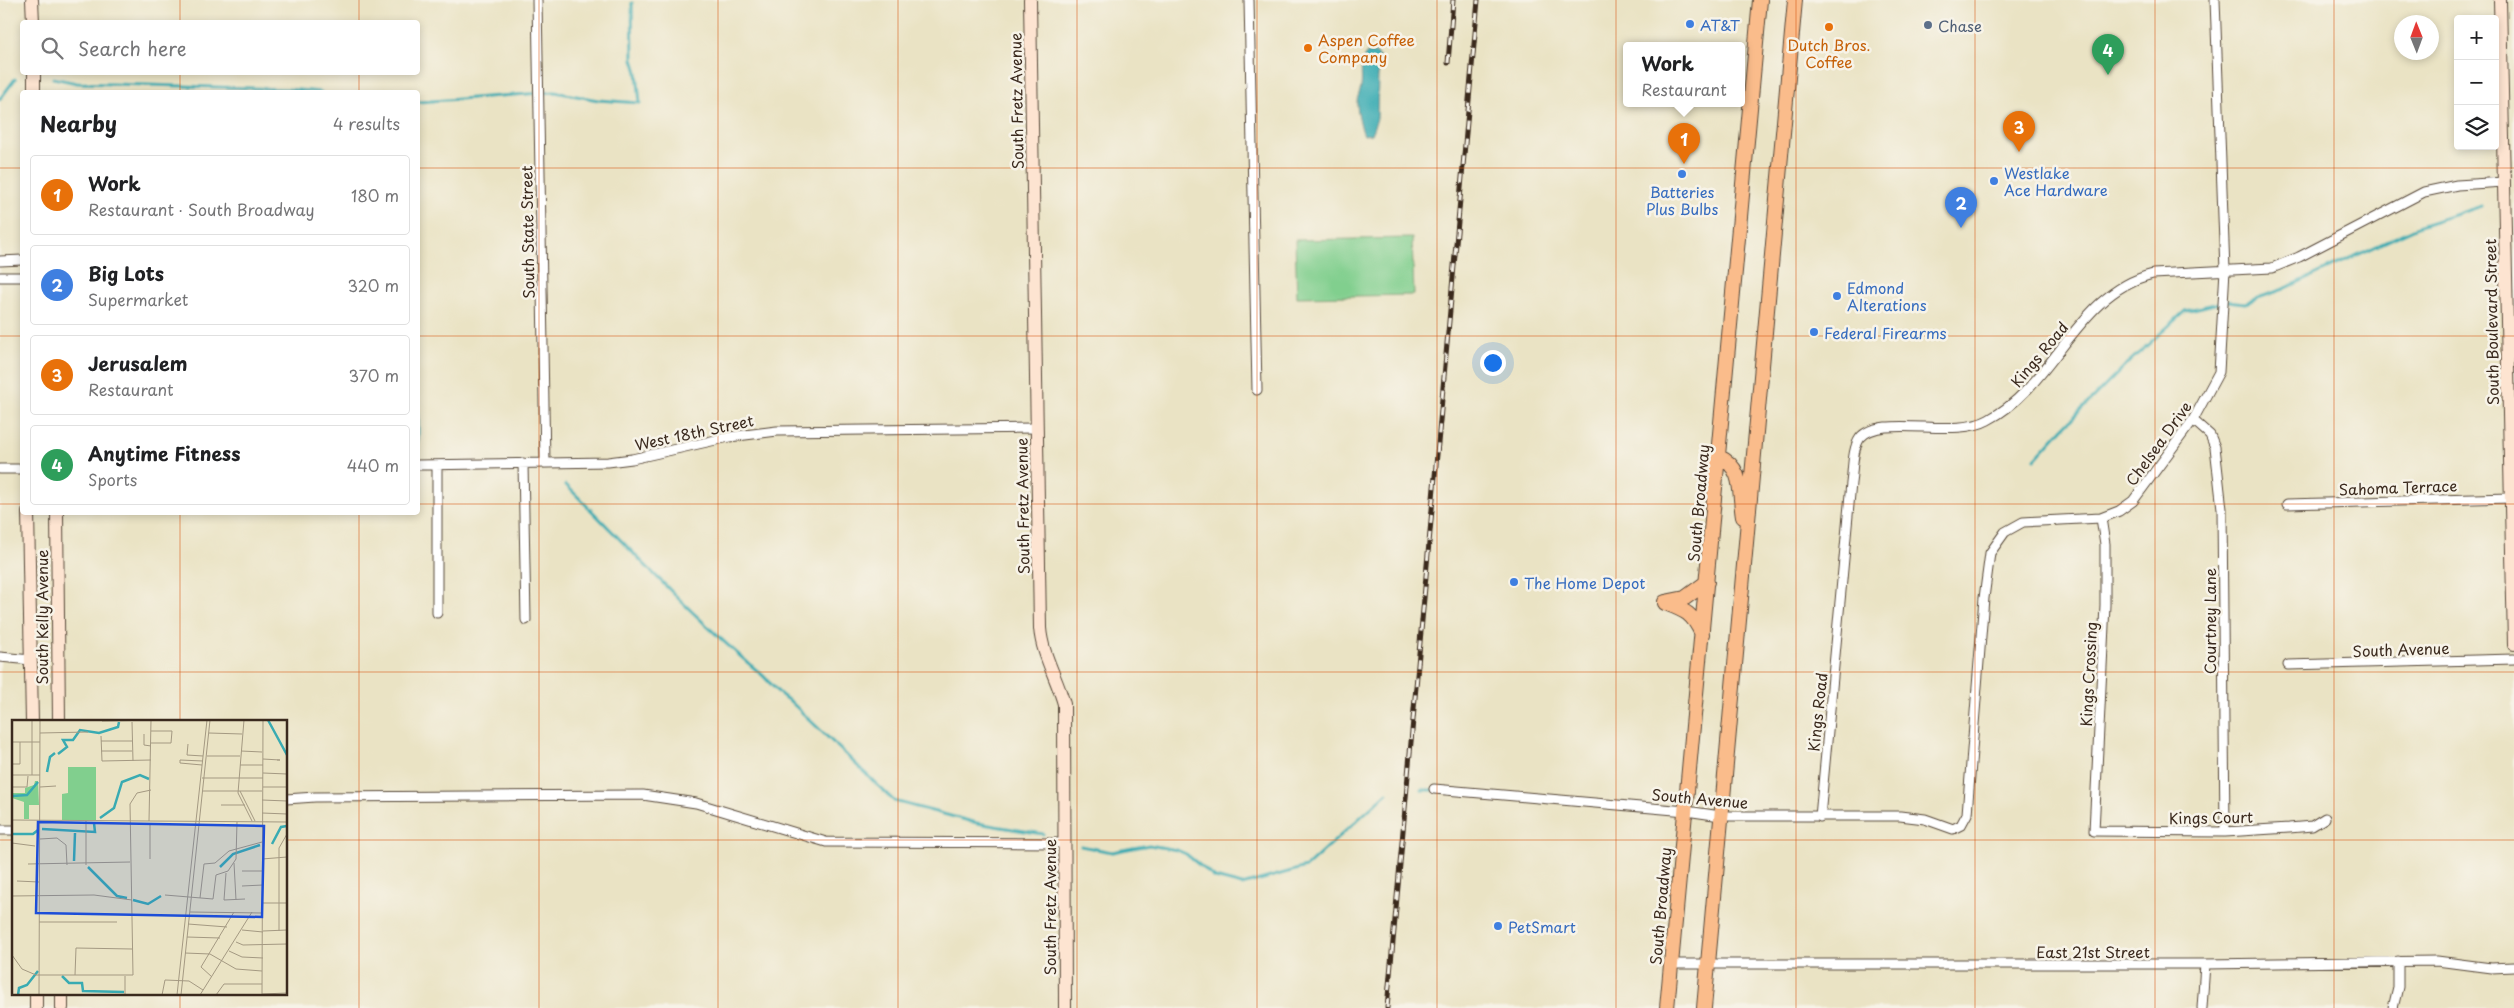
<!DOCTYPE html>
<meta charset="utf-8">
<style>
body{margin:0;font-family:"Playpen Sans",sans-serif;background:#f6f6f6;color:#202124}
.controls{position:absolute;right:15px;top:15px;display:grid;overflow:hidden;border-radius:5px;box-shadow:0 2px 8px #0003}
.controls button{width:45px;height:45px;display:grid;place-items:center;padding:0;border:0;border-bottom:1px solid #e0e0e0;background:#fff;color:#202124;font:25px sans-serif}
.compass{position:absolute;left:2394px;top:15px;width:45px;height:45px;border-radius:50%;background:#fff;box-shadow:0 2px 8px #0003;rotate:359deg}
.you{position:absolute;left:1492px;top:362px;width:18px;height:18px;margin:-12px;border:4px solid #fff;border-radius:50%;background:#1a73e8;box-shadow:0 0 0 8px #1a73e833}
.badge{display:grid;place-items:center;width:32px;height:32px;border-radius:50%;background:#b45309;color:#fff;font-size:16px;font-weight:700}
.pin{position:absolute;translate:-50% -41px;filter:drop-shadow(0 1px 2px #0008)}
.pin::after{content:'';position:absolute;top:26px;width:18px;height:15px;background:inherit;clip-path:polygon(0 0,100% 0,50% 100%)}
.popup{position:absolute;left:1623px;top:42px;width:122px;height:65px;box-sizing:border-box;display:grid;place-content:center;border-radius:5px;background:#fff;filter:drop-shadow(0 1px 4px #0005);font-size:16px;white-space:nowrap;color:#757577}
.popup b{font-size:19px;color:#202124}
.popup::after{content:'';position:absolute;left:50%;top:100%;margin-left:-10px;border:10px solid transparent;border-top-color:#fff}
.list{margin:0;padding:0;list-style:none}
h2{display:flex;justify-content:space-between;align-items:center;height:65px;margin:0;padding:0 20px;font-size:21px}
h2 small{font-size:16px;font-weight:400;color:#757577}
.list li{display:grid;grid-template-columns:32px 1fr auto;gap:15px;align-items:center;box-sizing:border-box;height:80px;margin:0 10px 10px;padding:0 10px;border:1px solid #e0e0e0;border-radius:5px}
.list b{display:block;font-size:19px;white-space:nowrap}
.list p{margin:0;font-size:16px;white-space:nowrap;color:#757577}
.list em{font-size:16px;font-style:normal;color:#757577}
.icon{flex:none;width:28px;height:28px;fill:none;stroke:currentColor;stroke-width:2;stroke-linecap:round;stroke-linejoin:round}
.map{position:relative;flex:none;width:2514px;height:1008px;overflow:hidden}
.search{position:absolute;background:#fff;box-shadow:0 2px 8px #0003;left:20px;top:20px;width:400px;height:55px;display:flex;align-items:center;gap:12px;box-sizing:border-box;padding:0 18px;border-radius:5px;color:#757577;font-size:19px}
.panel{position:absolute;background:#fff;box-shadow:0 2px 8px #0003;left:20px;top:90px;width:400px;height:425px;border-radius:5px}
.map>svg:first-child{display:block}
.green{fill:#81cf8e;stroke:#5e7c56}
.water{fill:#39abb2;stroke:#3a6a68}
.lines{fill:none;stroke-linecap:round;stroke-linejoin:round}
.stream{stroke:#39abb2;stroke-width:3}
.street-casing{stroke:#554637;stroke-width:11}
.secondary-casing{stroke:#554637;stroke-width:14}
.primary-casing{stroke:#554637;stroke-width:16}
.street{stroke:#fff;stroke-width:9}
.secondary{stroke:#fde4d1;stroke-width:12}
.primary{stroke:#fabc8b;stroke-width:14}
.rail-casing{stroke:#3b2a1e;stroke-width:5}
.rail{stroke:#f7f3e8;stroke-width:3;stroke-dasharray:9;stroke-linecap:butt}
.grid{fill:none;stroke:#d7540e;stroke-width:1;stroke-opacity:0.55}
.shop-dot{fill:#3f7fe0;stroke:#f7f3e8;stroke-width:2}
.service-dot{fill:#5c6f8a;stroke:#f7f3e8;stroke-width:2}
.food-dot{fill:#e8710a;stroke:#f7f3e8;stroke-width:2}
.labels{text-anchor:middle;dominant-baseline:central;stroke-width:5;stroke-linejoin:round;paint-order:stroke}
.shop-label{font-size:15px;fill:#366cbe;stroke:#f7f3e8;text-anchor:start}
.service-label{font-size:15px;fill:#4e5e75;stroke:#f7f3e8;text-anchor:start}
.food-label{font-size:15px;fill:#c56008;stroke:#f7f3e8;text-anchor:start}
.street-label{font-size:15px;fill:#3b2a1e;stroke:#f7f3e8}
.inset-river{fill:none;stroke:#39abb2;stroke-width:2.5}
.inset-road{fill:none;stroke:#a49982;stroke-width:1}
.view{fill:#1d4ed8;fill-opacity:0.15;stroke:#1d4ed8;stroke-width:2.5}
.inset-edge{fill:none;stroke:#3b2a1e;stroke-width:2.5}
</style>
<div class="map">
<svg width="2514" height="1008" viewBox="0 0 2514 1008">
<rect width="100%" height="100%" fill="#f7f3e8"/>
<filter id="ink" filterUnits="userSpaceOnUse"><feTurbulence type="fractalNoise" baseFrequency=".02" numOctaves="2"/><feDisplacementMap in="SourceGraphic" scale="10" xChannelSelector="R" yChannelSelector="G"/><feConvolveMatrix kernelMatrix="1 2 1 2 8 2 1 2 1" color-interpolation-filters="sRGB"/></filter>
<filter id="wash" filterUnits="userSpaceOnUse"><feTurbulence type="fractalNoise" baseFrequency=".0096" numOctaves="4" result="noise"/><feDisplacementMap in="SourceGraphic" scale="20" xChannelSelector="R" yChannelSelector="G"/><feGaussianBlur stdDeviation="1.12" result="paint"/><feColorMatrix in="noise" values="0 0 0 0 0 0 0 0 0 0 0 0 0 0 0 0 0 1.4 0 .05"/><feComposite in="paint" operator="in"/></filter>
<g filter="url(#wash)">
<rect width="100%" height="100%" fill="#eae3c4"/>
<path class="green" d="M1412,238L1414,295L1297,297L1295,240Z"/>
<path class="water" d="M1367,53H1376L1379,56L1381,66L1378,76L1377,119L1371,134L1364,135C1362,133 1356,106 1357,102C1357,97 1360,92 1361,87C1363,76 1358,61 1367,53Z"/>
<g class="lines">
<path class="stream" d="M53,78L77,83L286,89L321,92
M0,99L15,79
M418,102L555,92L598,100L640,103L637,72L633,59L632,3
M418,413V442
M2035,459L2063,428L2130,361L2185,311L2227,301L2245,303L2255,299L2284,289L2422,225L2482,206
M566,485C630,548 691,616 760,673C771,682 777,695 790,701L894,801L977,823L1043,834
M1422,790H1433
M1081,846L1112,852L1149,845L1177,850L1186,854L1215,878L1242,885L1306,867L1387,793"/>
</g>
</g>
<g filter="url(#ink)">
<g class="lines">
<g class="street-casing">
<path id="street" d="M537,0L545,463
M1249,0L1257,390
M0,261L22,260
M0,277H22
M2193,420L2210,435L2215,447L2222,509L2225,832
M523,463L526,620
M418,465L608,462L632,459L729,437L777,431L1037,428
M0,469H22
M2287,504L2511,498
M2101,518L2105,544V605L2094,831L2225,832L2289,828L2312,826L2325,818
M437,613V465
M0,657L31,660
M2288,665L2514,659
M1434,789L1686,811L1721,816H1900L1925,819L1953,829L1961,825L1967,814L1984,598L1990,553L2005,532L2023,522L2101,518L2119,511L2133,501L2193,420L2219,372L2225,270L2215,0
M286,799L315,797L643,795L696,803L826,842L1065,843
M1820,817L1851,483C1853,470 1852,449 1860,438C1880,413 1954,439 1988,420C2055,385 2076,293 2153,274L2272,268L2299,257L2424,192L2457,185L2504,182
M0,830H14
M1671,964H2205L2437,961L2491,968L2514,967
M2202,1008L2205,964
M2393,1008L2398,987V961"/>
</g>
<g class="secondary-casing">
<path id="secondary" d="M32,0L33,22
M1030,0L1040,628C1042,655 1057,678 1064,704L1065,1008
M2500,0L2514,644
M34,72V92
M28,512L32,722
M57,512L59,722
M36,994V1008
M62,994V1008"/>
</g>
<g class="primary-casing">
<path id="primary" d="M1719,457C1744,467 1739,494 1743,517
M1665,602L1685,598L1707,582
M1665,603C1686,611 1692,613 1702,634
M1667,1008L1760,0
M1704,1008L1795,0"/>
</g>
<use href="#street" class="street"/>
<use href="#secondary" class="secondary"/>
<use href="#primary" class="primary"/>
<g class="rail-casing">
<path id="rail" d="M1448,63L1453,0
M1387,1008L1478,0"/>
</g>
<use href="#rail" class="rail"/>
</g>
</g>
<path class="grid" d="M180,0V22M359,0V22M539,0V1008M718,0V1008M898,0V1008M1077,0V1008M1257,0V1008M1437,0V1008M1616,0V1008M1796,0V1008M1975,0V1008M2155,0V1008M2334,0V1008M180,72V92M359,72V92M0,168H22M418,168H2514M0,336H22M418,336H2514M0,504H22M418,504H2514M180,512V722M359,512V1008M0,672H2514M0,840H14M286,840H2514M180,994V1008"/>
<g class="shop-dot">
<circle cx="1690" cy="24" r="5"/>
<circle cx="1682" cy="174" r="5"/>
<circle cx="1994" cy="181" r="5"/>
<circle cx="1837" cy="296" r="5"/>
<circle cx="1814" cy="332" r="5"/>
<circle cx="1514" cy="582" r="5"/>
<circle cx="1498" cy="926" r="5"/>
</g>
<circle class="service-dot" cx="1928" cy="25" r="5"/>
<g class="food-dot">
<circle cx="1829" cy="27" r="5"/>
<circle cx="1308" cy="48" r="5"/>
</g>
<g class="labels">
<g class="shop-label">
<text x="1700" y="24">AT&amp;T</text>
<text x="2004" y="172">Westlake<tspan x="2004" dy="17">Ace Hardware</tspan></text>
<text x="1682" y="191" text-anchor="middle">Batteries<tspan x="1682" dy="17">Plus Bulbs</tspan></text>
<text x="1847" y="287">Edmond<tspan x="1847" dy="17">Alterations</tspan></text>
<text x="1824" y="332">Federal Firearms</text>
<text x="1524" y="582">The Home Depot</text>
<text x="1508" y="926">PetSmart</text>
</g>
<g class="service-label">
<text x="1938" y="25">Chase</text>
</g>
<g class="food-label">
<text x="1318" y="39">Aspen Coffee<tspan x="1318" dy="17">Company</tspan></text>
<text x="1829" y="44" text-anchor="middle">Dutch Bros.<tspan x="1829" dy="17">Coffee</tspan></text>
</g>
<g class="street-label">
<text transform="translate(1016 101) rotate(-91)">South Fretz Avenue</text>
<text transform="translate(527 232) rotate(-91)">South State Street</text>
<text transform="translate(2491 322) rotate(-91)">South Boulevard Street</text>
<text transform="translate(2039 354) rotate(-50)">Kings Road</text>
<text transform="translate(694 432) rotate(-12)">West 18th Street</text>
<text transform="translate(2158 443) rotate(-54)">Chelsea Drive</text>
<text transform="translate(2398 487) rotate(-2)">Sahoma Terrace</text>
<text transform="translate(1698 503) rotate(-85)">South Broadway</text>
<text transform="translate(1022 506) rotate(-91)">South Fretz Avenue</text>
<text transform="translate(41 617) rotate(-90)">South Kelly Avenue</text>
<text transform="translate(2209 621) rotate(-90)">Courtney Lane</text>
<text transform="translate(2401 649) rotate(-2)">South Avenue</text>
<text transform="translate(2088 674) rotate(-87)">Kings Crossing</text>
<text transform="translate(1817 712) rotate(-84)">Kings Road</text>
<text transform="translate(1700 798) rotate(5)">South Avenue</text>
<text transform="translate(2211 817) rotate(-1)">Kings Court</text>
<text transform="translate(1660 906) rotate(-85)">South Broadway</text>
<text transform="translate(1049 907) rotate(-90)">South Fretz Avenue</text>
<text x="2093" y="951">East 21st Street</text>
</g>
</g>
<g transform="translate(12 720)">
<rect width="275" height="275" fill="#eae3c4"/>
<path d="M56,47H84V100H50V74L56,73ZM23,61H26L27,85H17V99H12V82L0,78V73H13V68L22,65Z" fill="#81cf8e"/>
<path class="inset-river" d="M256,0L275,35M46,34L55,27L51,20H61L68,10L87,13L106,7L107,2M35,52L38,37L43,33M0,76L15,75L26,62M88,98L102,88L110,62L128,55L137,59M30,109L83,112L82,103M0,114H21L26,110M260,124L269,107L275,106M62,141L63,113M76,147L105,176L115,178M208,147L221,134L248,125M121,180L136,184L149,176M50,256L57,263H70L71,271L112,272M6,275L7,268L15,265L26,251"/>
<path class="inset-road" d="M20,0V55M232,0L226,73L240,101M90,1L147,0M120,2L121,41M28,13L76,12M197,13L230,14M132,14V25L139,26M89,16L90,41L139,40M89,21H120M0,22H28M139,23H159L160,11H139M176,24L175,35L191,36M89,31H120M229,31L250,32M195,36H228M251,39L268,40H265M0,44H8V22M190,45L168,43V40L191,41M228,45H251M251,53L275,54M0,55H28M190,58H251M0,67H15L16,56M28,67L44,66M251,67H275M191,71H250M228,71L243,101M250,80L275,81M209,85H233M250,93L275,94M0,100L275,102M74,101V145M137,101L139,0M138,103V139M28,119L45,118L54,125L55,145M0,123L23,126M250,139L275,137M222,143L224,180M16,144L118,142M230,151H250M214,153L212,180L233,179M5,161L27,162M230,166L251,165M153,175L201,179L204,155L216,151L224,139L225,102M0,176L82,175L120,180M188,178L192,144L203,143L217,131L250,122M251,183H275M178,192L250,193M27,202H105M176,204L215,207M230,210L251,212M251,211L275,210M267,211V128L275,114M175,217L208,218M224,222L231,225L275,224M217,231L230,237L251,238M173,233L198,234L224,249L250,251M0,235L10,249L24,255H121L118,84L125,73L139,70M63,255L64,228L120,229M200,257L189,247L222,192M250,274L275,273M27,275L28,0M113,275V256M150,275L153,260L177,261L191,270M165,275L195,0M169,275L198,0M188,275L240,192M204,275L212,264H250M250,275L251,0"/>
<path class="view" d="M26,102L252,106L250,197L24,193Z"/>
<rect width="275" height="275" class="inset-edge"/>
</g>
</svg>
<div class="controls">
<button>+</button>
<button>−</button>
<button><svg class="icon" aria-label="layers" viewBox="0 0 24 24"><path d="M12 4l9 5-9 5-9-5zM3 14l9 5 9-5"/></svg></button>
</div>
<svg class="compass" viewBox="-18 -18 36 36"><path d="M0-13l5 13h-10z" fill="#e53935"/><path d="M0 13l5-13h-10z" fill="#757577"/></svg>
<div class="you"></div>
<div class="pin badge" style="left:1684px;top:164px;background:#e8710a">1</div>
<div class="popup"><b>Work</b>Restaurant</div>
<div class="pin badge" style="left:1961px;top:228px;background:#3f7fe0">2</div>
<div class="pin badge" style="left:2019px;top:152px;background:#e8710a">3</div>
<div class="pin badge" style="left:2108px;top:75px;background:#2e9e5b">4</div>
<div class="search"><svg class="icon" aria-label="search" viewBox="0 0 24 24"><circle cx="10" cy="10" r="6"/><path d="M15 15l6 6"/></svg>Search here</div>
<section class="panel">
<h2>Nearby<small>4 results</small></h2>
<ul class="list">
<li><span class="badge" style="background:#e8710a">1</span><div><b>Work</b><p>Restaurant · South Broadway</p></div><em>180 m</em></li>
<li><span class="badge" style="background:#3f7fe0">2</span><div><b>Big Lots</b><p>Supermarket</p></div><em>320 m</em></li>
<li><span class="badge" style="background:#e8710a">3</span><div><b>Jerusalem</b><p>Restaurant</p></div><em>370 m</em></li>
<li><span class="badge" style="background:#2e9e5b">4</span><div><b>Anytime Fitness</b><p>Sports</p></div><em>440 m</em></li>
</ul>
</section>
</div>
